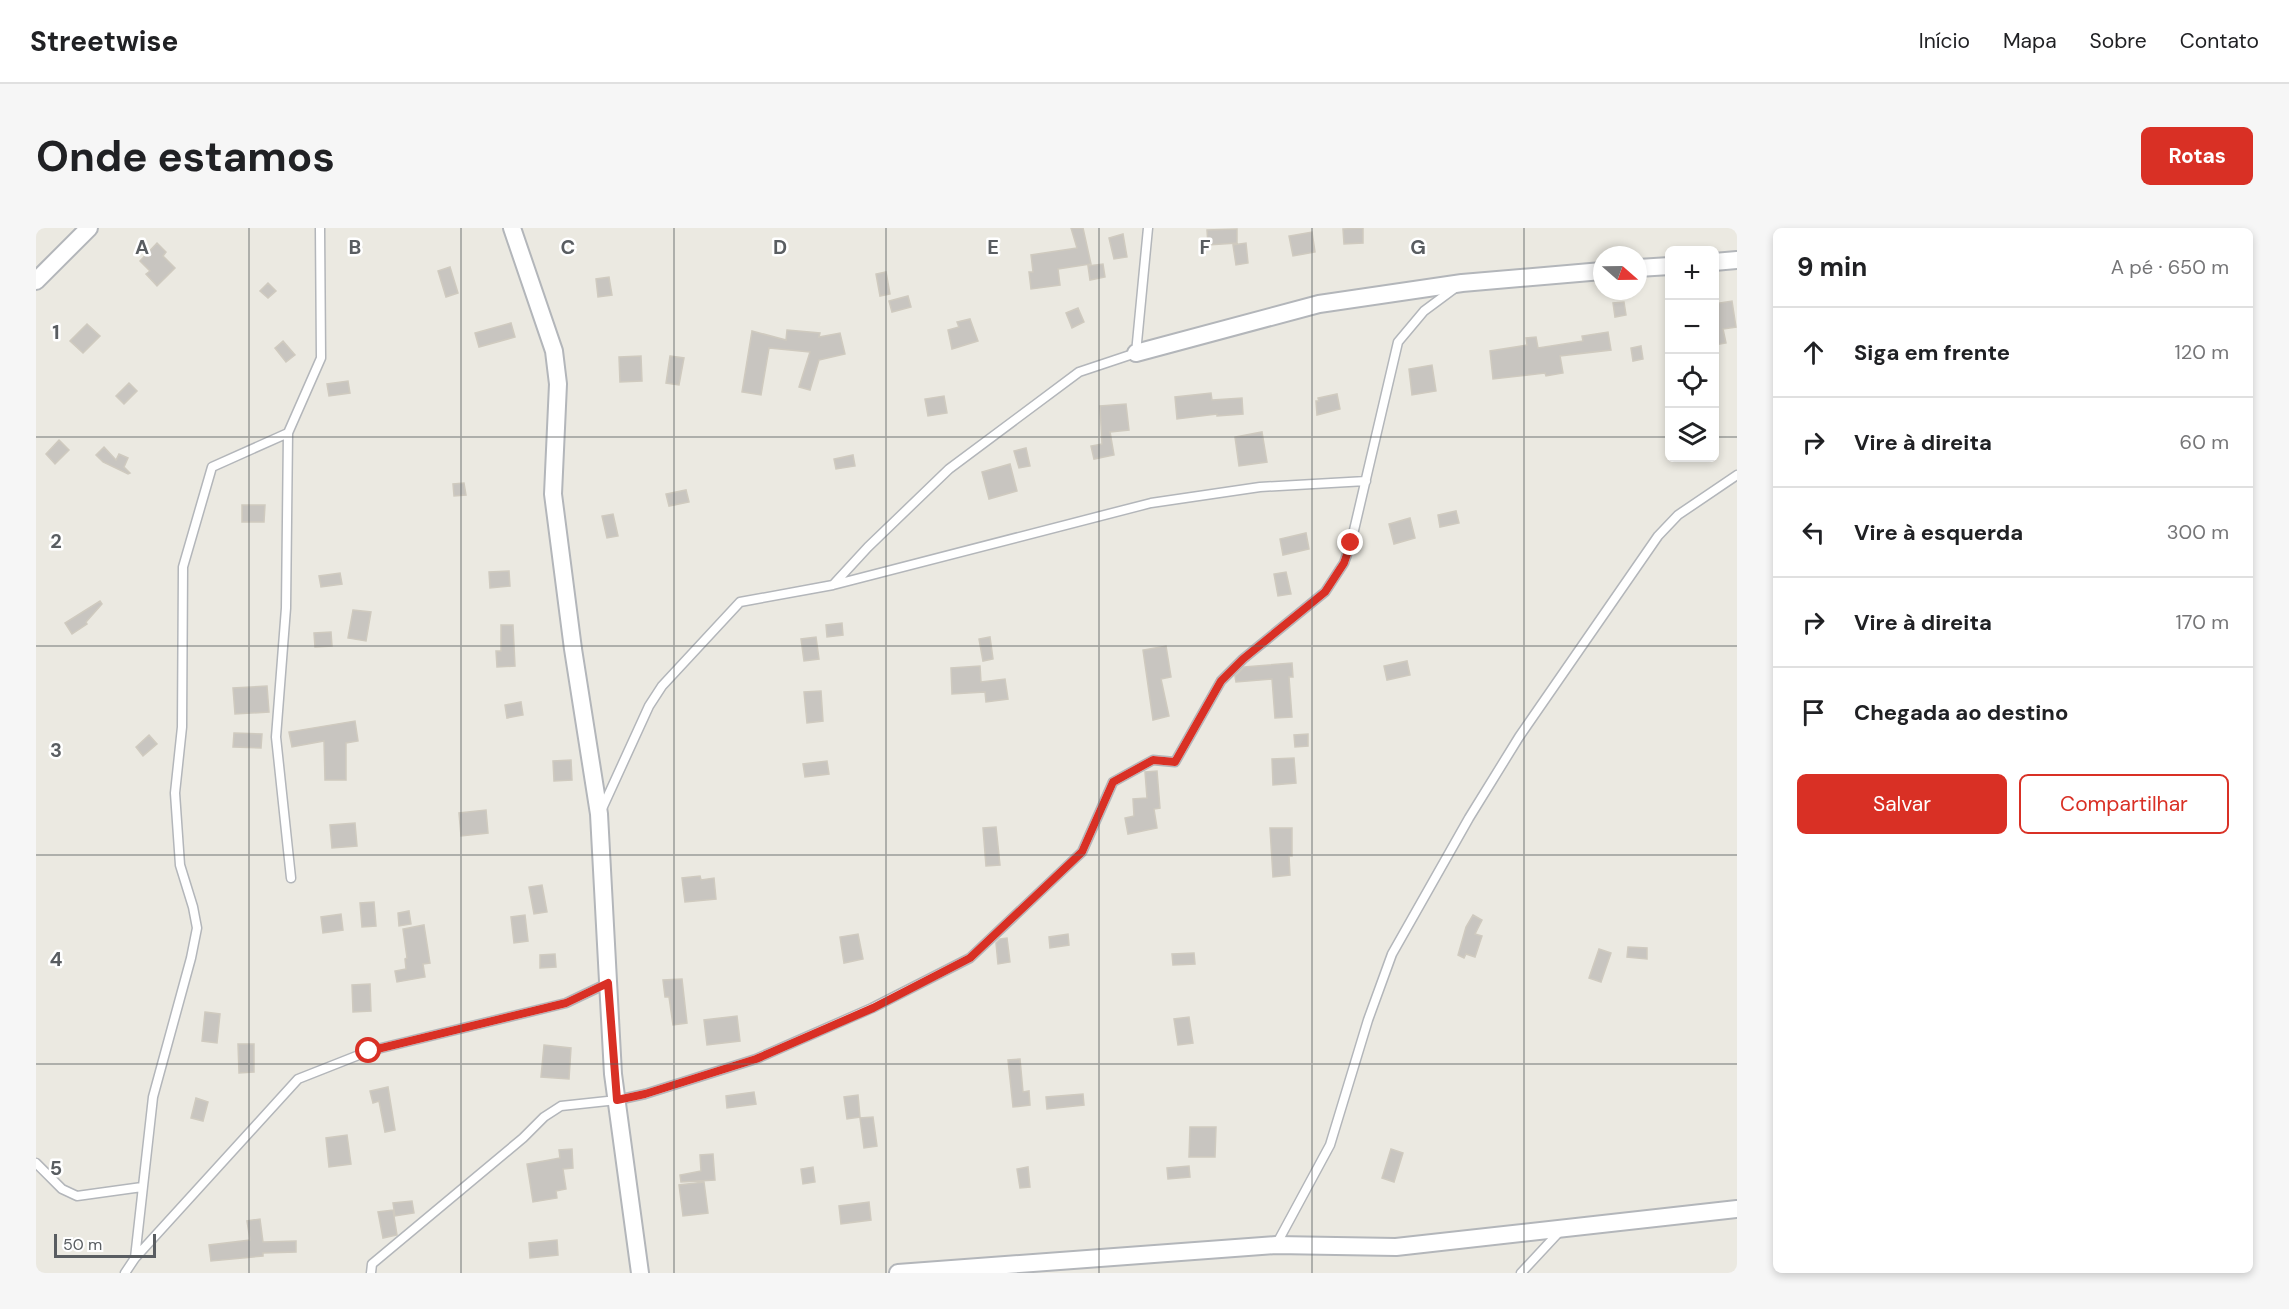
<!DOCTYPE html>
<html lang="pt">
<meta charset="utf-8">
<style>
body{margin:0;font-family:"DM Sans",sans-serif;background:#f6f6f6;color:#202124}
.controls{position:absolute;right:18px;top:18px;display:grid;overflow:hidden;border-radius:9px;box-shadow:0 3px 9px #0003}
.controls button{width:54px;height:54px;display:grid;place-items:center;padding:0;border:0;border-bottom:2px solid #e0e0e0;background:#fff;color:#202124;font:30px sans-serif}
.compass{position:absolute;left:1557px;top:18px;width:54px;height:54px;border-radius:50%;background:#fff;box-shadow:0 3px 9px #0003;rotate:110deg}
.scale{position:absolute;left:18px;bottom:15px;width:102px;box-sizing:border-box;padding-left:6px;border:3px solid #595d61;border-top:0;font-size:16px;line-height:21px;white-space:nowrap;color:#595d61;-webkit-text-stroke:4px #fff;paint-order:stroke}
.stop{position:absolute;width:18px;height:18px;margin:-14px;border:4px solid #d93025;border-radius:50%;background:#fff}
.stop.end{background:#d93025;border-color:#fff;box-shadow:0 2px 6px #0008}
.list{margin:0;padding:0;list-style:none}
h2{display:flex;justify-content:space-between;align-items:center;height:78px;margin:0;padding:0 24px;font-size:26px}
h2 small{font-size:20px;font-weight:400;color:#757577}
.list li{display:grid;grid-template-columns:39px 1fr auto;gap:18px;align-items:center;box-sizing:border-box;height:90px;padding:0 24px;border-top:2px solid #e0e0e0}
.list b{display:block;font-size:22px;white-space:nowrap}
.list em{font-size:20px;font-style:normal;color:#757577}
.actions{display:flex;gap:12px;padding:18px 24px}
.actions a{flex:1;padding:14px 0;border:2px solid #d93025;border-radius:9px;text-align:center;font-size:21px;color:#d93025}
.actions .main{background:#d93025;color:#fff}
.icon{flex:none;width:33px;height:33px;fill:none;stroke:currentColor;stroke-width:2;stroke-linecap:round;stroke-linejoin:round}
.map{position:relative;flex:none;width:1701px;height:1045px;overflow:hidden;border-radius:9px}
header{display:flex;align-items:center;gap:36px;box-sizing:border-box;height:84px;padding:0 30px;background:#fff;border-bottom:2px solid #e0e0e0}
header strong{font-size:28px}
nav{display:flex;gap:33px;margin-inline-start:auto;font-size:21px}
.intro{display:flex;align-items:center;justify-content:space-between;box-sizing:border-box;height:144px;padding:0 36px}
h1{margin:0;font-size:42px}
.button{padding:15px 27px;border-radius:9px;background:#d93025;color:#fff;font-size:21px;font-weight:700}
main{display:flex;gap:36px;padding:0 36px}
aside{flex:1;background:#fff;border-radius:9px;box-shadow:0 3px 9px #0003}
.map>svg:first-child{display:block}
.building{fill:#c8c5c0;stroke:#cfcabf;stroke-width:1.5}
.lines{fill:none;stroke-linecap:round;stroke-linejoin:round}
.service-casing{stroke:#b3b6ba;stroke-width:11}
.minor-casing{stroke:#b3b6ba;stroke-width:20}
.service{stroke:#fff;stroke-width:8}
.minor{stroke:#fff;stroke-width:16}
.route{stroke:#d93025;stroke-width:8}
.grid{fill:none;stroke:#595d61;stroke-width:1.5;stroke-opacity:0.55}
.grid-label{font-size:20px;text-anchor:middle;font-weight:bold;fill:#595d61;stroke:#fff;stroke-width:5;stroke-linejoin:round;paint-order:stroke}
</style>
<header>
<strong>Streetwise</strong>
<nav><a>Início</a><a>Mapa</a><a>Sobre</a><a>Contato</a></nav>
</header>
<div class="intro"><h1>Onde estamos</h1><a class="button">Rotas</a></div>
<main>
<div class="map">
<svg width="1701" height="1045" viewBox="0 0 1701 1045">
<rect width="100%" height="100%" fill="#ebe9e1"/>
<path class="building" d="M1035,0H1047L1055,36L1022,41L1024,57L995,61L993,44H997L995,27L1041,20Z
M1327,0V15L1308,16L1307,1Z
M1201,1V15L1172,17L1171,2Z
M1276,4L1279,24L1257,28L1253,8Z
M1087,6L1091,29L1078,31L1073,10Z
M121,15L130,24L127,28L139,40L121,58L110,46L114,43L104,33Z
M1210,15L1212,35L1200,37L1197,17Z
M1067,36L1069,49L1054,52L1052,38Z
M414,39L422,65L410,69L402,43Z
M850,44L854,66L844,68L840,46Z
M573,49L576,67L562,69L560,51Z
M232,55L240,63L232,70L224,63Z
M872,68L875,79L856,84L853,73Z
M1696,73L1700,99L1687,101L1690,115L1678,117V76Z
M1588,74L1590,87L1579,89L1577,75Z
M1042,80L1048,94L1036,100L1030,85Z
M934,91L942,113L916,121L912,102L923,99L921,94Z
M475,95L479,109L443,119L439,105Z
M51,96L64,108L47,125L34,113Z
M751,102L784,105L783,109L804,105L809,126L783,132L774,162L763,159L774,124L733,120L725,167L706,164L716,103L750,112Z
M1572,104L1575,122L1524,128L1527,145L1510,148L1509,145L1457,151L1454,123L1491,117L1490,110L1500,109L1502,120L1547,113L1546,108Z
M247,113L259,127L250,134L239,120Z
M1605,118L1607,131L1597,133L1595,120Z
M605,128L606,153L584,154L583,129Z
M634,128L648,130L643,157L630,155Z
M1396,137L1400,163L1376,167L1373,141Z
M312,153L314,165L293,168L291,156Z
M93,155L101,163L88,176L80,168Z
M1175,165L1176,172L1206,170L1207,186L1181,188V186L1141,191L1139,169Z
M1301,166L1304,181L1281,187L1280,173H1283L1282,170Z
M908,168L911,185L892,188L889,171Z
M1090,176L1093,202L1074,204L1078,227L1058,231L1055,218L1066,216L1064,178Z
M1226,204L1231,234L1203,238L1199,209Z
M23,212L33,222L19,236L10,226Z
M68,219L80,232L83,226L92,230L88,239L94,245L92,246L67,234L60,227Z
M990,220L994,238L983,240L978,223Z
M817,227L819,238L800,241L798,231Z
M974,236L981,263L953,271L946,244Z
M428,255L430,267L418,268L417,256Z
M650,262L653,274L633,278L630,266Z
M206,277H229L228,294H206Z
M1420,283L1423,295L1404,299L1402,287Z
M577,286L582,308L571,310L566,288Z
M1374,290L1379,310L1358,316L1353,296Z
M1270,305L1273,321L1247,327L1244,311Z
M473,343L474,358L454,360L453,344Z
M1250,344L1255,366L1242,368L1238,346Z
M304,345L306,356L285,359L283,348Z
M64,373L66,376L50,394L51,396L36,406L29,395Z
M317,382L335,384L330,413L312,410Z
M806,395L807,407L791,409L790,397Z
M465,397H477L479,438L461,439L460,423H465Z
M295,404L296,418L279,419L278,405Z
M780,409L783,431L768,433L765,411Z
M954,409L957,431L947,433L943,411Z
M1130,418L1135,449L1125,451L1133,488L1117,492L1107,422Z
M1371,433L1374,447L1351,452L1348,438Z
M1256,435L1257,449H1253L1256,489L1239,490L1236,451L1200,454L1199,448L1208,439Z
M944,438L945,454L969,451L972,471L950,474L949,464L916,466L915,440Z
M231,458L233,484L199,486L197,460Z
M785,463L787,493L771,495L768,464Z
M485,474L487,487L471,490L469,477Z
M319,493L322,513L310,515V552H289L288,513L256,519L253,504Z
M198,505L226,506L225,520L197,519Z
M1272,506V518L1259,519L1258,507Z
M113,507L121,516L107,528L100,519Z
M1258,530L1260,555L1237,557L1236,531Z
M535,532L536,552L518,553L517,533Z
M791,533L793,546L769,549L767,536Z
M1121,543L1124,580L1118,581L1121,600L1092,606L1089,590L1098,588L1097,571L1111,570L1109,544Z
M450,582L452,605L425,608L423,585Z
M319,595L321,618L296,620L294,597Z
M960,599L964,637L950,638L947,600Z
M1234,600H1256V628H1253L1254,647L1237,649Z
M664,648L665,652L678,650L680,671L649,674L646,650Z
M506,657L511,684L498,686L493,659Z
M338,674L340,698L326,699L324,675Z
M373,683L375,696L363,698L362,685Z
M305,686L307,702L287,705L285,689Z
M489,687L492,713L478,715L475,689Z
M1437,687L1446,692L1439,706L1446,708L1439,729L1430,726L1428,730L1422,727L1430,699Z
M388,697L394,735L387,736L389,749L361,754L359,743L370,741L369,731L371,730L367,701Z
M822,706L827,731L808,735L804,709Z
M1032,706L1033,717L1014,720L1013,709Z
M971,710L974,734L962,736L960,715L964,711Z
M1592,719L1611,720V731L1591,729Z
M1563,721L1575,725L1565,754L1553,750Z
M1158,725L1159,736L1137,737L1136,726Z
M519,726L520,739L504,740V727Z
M646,751L651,795L637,797L633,769H629L627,752Z
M334,756L335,783L317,784L316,757Z
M169,784L184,786L181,815L166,813Z
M701,788L704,813L671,817L668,792Z
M1153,789L1157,815L1142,817L1138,791Z
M202,816H218V844L203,845Z
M508,817L535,820L533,851L505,849Z
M984,831L987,864L993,863L994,877L977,879L972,832Z
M352,859L359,902L349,904L343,873L337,875L334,863Z
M718,864L720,876L691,880L690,868Z
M1047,866L1048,877L1011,881L1010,869Z
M822,867L824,889L811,891L808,869Z
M160,870L172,874L167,893L155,890Z
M837,889L841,918L828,920L824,890Z
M1154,899H1180L1179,929H1153Z
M311,907L315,936L293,939L290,910Z
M536,921L537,940L527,941L530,961L520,963L521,970L497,974L491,936L524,930L523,922Z
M1355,921L1367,925L1358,954L1346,950Z
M677,926L679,952L645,954L644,947L665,943L664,927Z
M1153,938L1154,949L1132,951L1131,940Z
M777,939L779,954L767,956L765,941Z
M992,939L994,959L984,960L981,941Z
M668,954L672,985L647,988L643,957Z
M376,973L378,985L359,988L357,975Z
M833,974L835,992L805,996L803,978Z
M357,982L361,1007L347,1010L342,984Z
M224,991L227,1014L260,1013V1024L227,1025V1028L175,1033L173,1017L214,1012L211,993Z
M521,1012L522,1027L494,1030L493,1015Z"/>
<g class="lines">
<g class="service-casing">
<path id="service" d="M797,357L1115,275L1224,259L1330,253
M565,583L613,478L626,458L704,374L797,357L832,319L913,241L1043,144L1100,125L1112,0
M255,650L240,509L250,380L252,205L285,130L284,0
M0,935L26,961L41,968L106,959
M1240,1017L1294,917L1332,792L1356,726L1433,590L1483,509L1622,308L1642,287L1701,247
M99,1030L117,869L155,730L161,700L157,679L144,637L139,565L146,499L147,339L176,239L252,205
M89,1045L99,1030L262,851L333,823L530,775L572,755
M335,1045L336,1036L487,910L508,889L525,878L581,872L609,866L720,831L836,780L934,730L1046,624L1077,554L1117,532L1139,534L1185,453L1207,431L1289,364L1308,335L1315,315L1362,114L1388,83L1419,60
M1485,1045L1525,1002"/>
</g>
<g class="minor-casing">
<path id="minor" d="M476,0L518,123L522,156L517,266L537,421L563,586L577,846L604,1045
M1678,34L1701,32
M1602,40L1634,38
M0,53L53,0
M1100,125L1283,76L1426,55L1566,43
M862,1045L1240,1017L1360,1019L1701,981"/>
</g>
<use href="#service" class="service"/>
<use href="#minor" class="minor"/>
</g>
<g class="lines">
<path class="route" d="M333,823L530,775L572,755L581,872L609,866L720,831L837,780L934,730L1046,624L1077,554L1117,532L1139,534L1185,453L1207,431L1289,364L1308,335L1315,315"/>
</g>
<path class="grid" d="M213,0V1045M425,0V1045M638,0V1045M850,0V1045M1063,0V1045M1276,0V1045M1488,0V1045M0,209H1634M1678,209H1701M0,418H1701M0,627H1701M0,836H1701"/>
<g class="grid-label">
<text x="106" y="26">A</text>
<text x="319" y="26">B</text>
<text x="532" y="26">C</text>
<text x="744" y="26">D</text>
<text x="957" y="26">E</text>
<text x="1169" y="26">F</text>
<text x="1382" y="26">G</text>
<text x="20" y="111">1</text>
<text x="20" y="320">2</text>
<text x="20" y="529">3</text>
<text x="20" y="738">4</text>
<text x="20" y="947">5</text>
</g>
</svg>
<div class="controls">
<button>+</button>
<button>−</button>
<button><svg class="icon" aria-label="locate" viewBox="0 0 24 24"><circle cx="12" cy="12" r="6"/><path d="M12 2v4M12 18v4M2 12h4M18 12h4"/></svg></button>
<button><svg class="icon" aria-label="layers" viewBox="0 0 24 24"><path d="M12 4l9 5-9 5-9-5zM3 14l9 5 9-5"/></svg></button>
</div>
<svg class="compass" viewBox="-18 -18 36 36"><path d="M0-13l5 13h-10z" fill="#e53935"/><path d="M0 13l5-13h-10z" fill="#757577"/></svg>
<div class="scale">50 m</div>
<div class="stop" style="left:333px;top:823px"></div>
<div class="stop end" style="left:1315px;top:315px"></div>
</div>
<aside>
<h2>9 min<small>A pé · 650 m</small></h2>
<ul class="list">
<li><svg class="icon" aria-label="ahead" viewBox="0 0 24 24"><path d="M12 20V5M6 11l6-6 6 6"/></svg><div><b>Siga em frente</b></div><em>120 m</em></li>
<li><svg class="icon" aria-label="right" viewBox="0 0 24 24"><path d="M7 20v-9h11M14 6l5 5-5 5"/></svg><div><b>Vire à direita</b></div><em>60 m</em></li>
<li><svg class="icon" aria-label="left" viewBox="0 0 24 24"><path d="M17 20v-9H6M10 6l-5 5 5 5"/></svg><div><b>Vire à esquerda</b></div><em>300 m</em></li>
<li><svg class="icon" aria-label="right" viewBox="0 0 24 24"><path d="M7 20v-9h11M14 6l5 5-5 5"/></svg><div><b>Vire à direita</b></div><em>170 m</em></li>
<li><svg class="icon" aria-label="arrive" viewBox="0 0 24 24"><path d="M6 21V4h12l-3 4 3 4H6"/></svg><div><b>Chegada ao destino</b></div></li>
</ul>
<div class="actions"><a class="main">Salvar</a><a>Compartilhar</a></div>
</aside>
</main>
